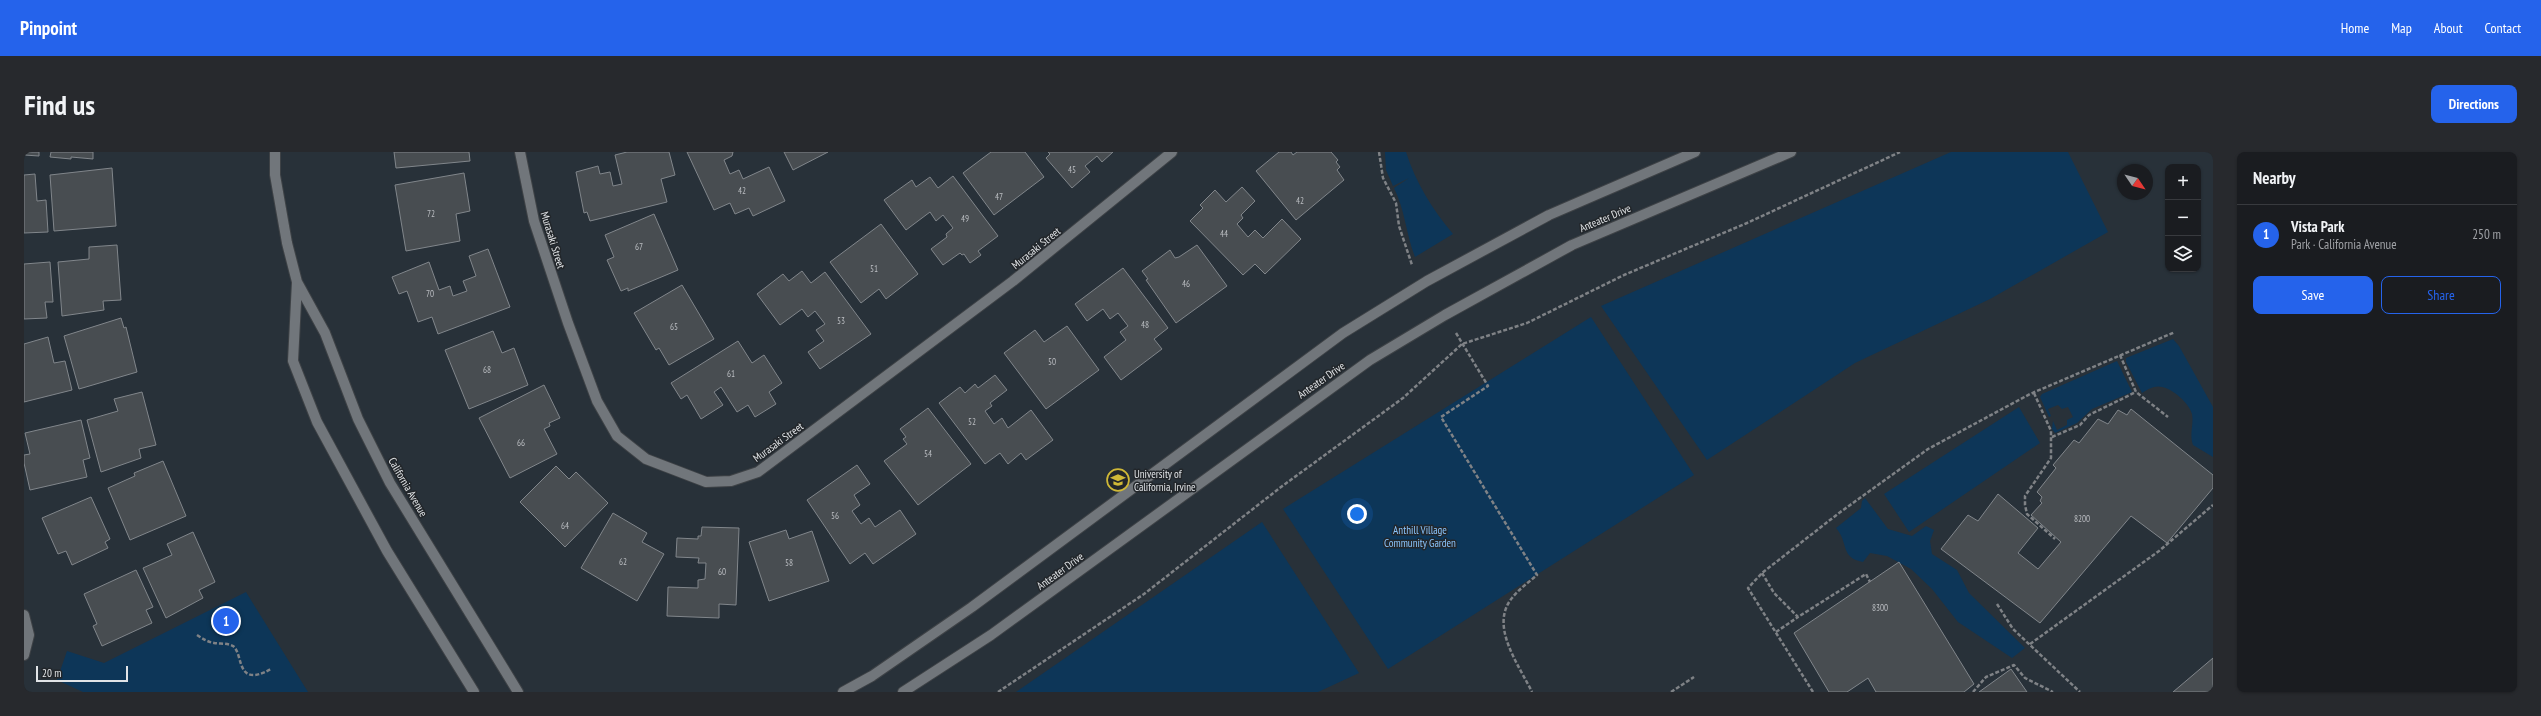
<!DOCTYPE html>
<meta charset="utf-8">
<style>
body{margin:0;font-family:"PT Sans Narrow",sans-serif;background:#27292d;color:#f1f3f6}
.controls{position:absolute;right:12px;top:12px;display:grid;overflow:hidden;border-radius:8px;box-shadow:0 1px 3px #0004}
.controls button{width:36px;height:36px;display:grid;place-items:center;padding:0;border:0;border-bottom:1px solid #383a3e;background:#1a1c20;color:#f1f3f6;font:20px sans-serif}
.compass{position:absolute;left:2093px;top:12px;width:36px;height:36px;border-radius:50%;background:#1a1c20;box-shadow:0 1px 3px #0004;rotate:125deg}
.scale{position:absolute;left:12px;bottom:10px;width:92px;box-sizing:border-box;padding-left:4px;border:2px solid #e1e4e7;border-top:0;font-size:11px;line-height:14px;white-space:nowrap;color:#e1e4e7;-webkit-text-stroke:3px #22262a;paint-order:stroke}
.you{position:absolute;left:1333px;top:362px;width:14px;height:14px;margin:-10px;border:3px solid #fff;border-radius:50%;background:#1a73e8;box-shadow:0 0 0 6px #1a73e833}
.badge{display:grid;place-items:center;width:26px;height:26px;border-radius:50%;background:#2563eb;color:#fff;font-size:13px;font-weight:700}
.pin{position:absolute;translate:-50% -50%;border:2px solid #fff;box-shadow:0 1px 4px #0006}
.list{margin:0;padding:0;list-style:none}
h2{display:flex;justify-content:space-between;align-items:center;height:52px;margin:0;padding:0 16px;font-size:17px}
h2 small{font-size:13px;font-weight:400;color:#9fa1a5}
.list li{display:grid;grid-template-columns:26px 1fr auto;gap:12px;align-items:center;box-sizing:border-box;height:60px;padding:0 16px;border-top:1px solid #383a3e}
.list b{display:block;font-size:15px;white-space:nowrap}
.list p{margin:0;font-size:13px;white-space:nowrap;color:#9fa1a5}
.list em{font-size:13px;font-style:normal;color:#9fa1a5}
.actions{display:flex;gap:8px;padding:12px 16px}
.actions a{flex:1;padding:9px 0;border:1px solid #2563eb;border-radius:8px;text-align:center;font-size:14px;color:#2563eb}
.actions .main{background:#2563eb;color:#fff}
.icon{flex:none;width:22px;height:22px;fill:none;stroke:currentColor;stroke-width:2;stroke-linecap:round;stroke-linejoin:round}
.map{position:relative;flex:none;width:2189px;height:540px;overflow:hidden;border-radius:8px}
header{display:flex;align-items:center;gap:24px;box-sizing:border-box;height:56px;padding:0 20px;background:#2563eb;color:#fff}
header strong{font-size:19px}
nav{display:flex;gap:22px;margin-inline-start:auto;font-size:14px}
.intro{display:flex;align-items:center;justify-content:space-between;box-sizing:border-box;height:96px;padding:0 24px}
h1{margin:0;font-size:28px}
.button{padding:10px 18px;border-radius:8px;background:#2563eb;color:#fff;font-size:14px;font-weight:700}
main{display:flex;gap:24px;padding:0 24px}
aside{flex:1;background:#1a1c20;border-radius:8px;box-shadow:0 1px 3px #0004}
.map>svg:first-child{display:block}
.built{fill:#283139;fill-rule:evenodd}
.green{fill:#0d3658}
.building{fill:#484d51;stroke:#81868b}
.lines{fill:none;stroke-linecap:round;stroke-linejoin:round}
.street-casing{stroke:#3e4246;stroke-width:12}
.secondary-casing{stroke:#3e4246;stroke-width:12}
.path{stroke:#7f8286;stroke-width:2.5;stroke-dasharray:4 2;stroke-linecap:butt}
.street{stroke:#71767b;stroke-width:10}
.secondary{stroke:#71767b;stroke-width:10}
.labels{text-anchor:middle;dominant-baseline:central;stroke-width:3;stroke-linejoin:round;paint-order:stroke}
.number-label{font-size:9px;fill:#bbbec2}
.street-label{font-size:11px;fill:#e1e4e7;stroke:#22262a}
.poi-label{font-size:11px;fill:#e1e4e7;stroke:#22262a;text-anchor:start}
.park-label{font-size:11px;fill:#8ac4fc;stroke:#22262a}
</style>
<header>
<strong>Pinpoint</strong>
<nav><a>Home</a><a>Map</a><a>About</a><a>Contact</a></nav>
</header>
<div class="intro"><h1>Find us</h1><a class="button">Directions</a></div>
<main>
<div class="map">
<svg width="2189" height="540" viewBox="0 0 2189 540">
<rect width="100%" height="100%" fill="#22262a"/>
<path class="built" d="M0,0H2189V540H0ZM2144,15H2174V117H2144ZM2099,18H2123V42H2099Z"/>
<path class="green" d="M1361,0H1382C1392,31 1408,57 1429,82L1391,105C1382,82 1381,58 1370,36L1385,26L1369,34L1362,18Z
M1927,0H2044L2084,80L1966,147L1831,211L1683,308L1577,154Z
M1567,165L1670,323L1364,517L1259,357Z
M2149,187L2155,194L2189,255V305L2169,293C2165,282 2170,272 2168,262C2165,251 2149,237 2138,235C2131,233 2124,237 2118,241L2102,210V206Z
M2093,209L2108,240L2068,257L2053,271L2031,281L2028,277L2029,269L2033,278L2043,273V268L2049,265L2044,255L2038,257L2034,253L2024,257L2027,264L2025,265L2016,245L2018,242Z
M1995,255L2016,291L1885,380L1860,342Z
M1841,346L1864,377L1888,384L1902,374L1910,378L1906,389L1908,402L1933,418L1945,441L2001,496L1988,506L1934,470L1908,437L1887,417L1863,404L1846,401L1839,410C1816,406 1825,391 1812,376L1837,356L1838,349Z
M1238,370L1335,521L1294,540H992Z
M222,440L284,540H59L33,528L43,499L80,511Z"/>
<path class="building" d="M0,0H15V4L0,3Z
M27,0H69V7L47,5V7L26,5Z
M370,0H445L446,9L372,16Z
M603,0H645L651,23L637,27L643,50L566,69L563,60L560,61L552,20L574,14L576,22L586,20L589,34L598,32L591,3Z
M663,0H709L708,4L700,8L706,22L715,18L719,27L745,15L761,49L729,64L725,56L711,62L706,51L690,58Z
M760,0H804L769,18Z
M967,0H1001L1020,25L970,63L939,21Z
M1024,0H1089L1078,10L1073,4L1061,14L1066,20L1048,36L1022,6L1026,2Z
M1255,0H1267L1269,3L1273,0H1307L1314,8L1312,10L1316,15L1313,18L1320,28L1272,68L1232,19Z
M88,16L92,74L30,79L26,23Z
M440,21L446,59L432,62L436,89L382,99L371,33Z
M11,22L13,49L22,48L24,80L0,81V23Z
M929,24L974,84L954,99L957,103L946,111L940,102L938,103L936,101L919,113L907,97L923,85L922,82L929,76L919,63L912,69L906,60L882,78L860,48L888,28L892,35L906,25L914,36Z
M1218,35L1231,49L1217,63L1219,66L1213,72L1224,85L1231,78L1239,86L1258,67L1277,87L1241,122L1231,112L1219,123L1166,69L1179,56L1176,53L1191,38L1202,50Z
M630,62L654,118L604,139V136L597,139L583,108L590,105L581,83Z
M857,72L894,122L862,147L855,137L837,151L806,110Z
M93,93L97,148L79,149L80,158L38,164L34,110L65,107V95Z
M1173,93L1203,134L1152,171L1122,128L1124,127L1118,119L1146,98L1151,106L1155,105Z
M464,97L486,155L414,182L408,165L394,170L383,139L375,142L368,125L405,110L415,138L426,134L429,144L443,139L439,129L452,124L445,104Z
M26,110L29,150H21L23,166L0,167V112Z
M1099,116L1144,176L1130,187L1138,197L1097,228L1080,205L1102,188L1096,180L1104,174L1094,161L1086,167L1079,157L1063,169L1051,152Z
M778,119L787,131L801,120L847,182L796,217L784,200L800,189L792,178L801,172L791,159L784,165L778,157L756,173L733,142L759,122L765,129Z
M658,133L690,187L645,213L635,196L632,198L610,161Z
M97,166L100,176L102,175L113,220L55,237L40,184Z
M1043,174L1075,218L1022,257L980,201L1011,178L1020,190Z
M469,179L478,201L490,196L504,233L445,257L421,198Z
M24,185L30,211L41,209L48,238L0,250V192Z
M714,189L728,211L740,203L758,231L745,240L752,252L731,265L724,253L713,260L697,235L690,240L699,253L677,267L663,243L657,247L647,231Z
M971,223L983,238L966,251L968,254L961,259L970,272L978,266L984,276L1007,258L1029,288L1002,308L997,301L984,312L976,301L961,312L915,251L936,235L941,241L951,232L954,236Z
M520,233L536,266L525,271L526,274L520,277L533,302L486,326L455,266Z
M118,240L132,293L115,297L117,306L77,320L63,268L94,259L90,247Z
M904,256L947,312L894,353L860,309L883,292L879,287L882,285L876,277Z
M2107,257L2189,323V336L2143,391L2107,364L2016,471L1917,397L1944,363L1954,369L1974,342L2014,376L1994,401L2014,417L2037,390L2007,363L2018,351L2016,349L2018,345L2013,340L2032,316L2029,313L2050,288L2055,291L2074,267L2084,272L2094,258L2103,263Z
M57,268L66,306L59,308L63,325L6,338L0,311V303L6,302L1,281Z
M139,309L162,364L106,388L84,336L111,324L110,321Z
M833,313L846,332L830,343L836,353L828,359L837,372L845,366L851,375L876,358L892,382L849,412L841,401L826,412L783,348Z
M532,314L545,327L552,320L584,351L541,395L496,350Z
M67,345L86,387L81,390L84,396L48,413L42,399L34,402L18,366Z
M589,361L623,381L618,390L640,402L613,449L557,416Z
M678,375L715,376L712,453L695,452V466L643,464L644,435L674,436V428L681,427L682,411H674L675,406L652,405L653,386L674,387V384H677Z
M762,378L765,387L788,379L805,429L745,449L725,390Z
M169,380L191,430L175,438L179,446L142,466L119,416L148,403L143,392Z
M1875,410L1950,532L1940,540H1852L1844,526L1823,540H1805L1770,481Z
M112,418L129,455L122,458L128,471L78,494L69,474L73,472L60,442Z
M2189,506V540H2149Z
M1987,517L2003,540H1955Z"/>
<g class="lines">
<g class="street-casing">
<path id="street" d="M496,0L510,69L544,171L573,249L593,284L622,307L682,330L707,329L734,320L989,129L1148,0
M0,463L5,483L0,503"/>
</g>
<g class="secondary-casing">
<path id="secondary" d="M251,0V23L263,91L273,130L301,181L334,267L366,331L494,540
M273,130L269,209L293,270L363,399L450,540
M819,540L848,524L948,455L1319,181L1403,129L1525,63L1671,0
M879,540L967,483L1346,208L1421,163L1548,93L1767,0"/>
</g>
<path class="path" d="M1355,0L1359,26L1372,51L1375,74L1388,113
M1432,181L1464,234L1417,265L1513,423C1505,430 1495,437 1488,446C1465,474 1495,513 1508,540
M2096,203L2112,240L2144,265
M2010,241L2027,279V306L2001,344V353L2003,362L2031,387
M2028,285L2056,273L2065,263L2112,240
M1738,421L1750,441L1774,465L1842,422L1846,430
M1973,452L1989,477L2056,540
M1752,480L1774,465
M173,483C179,487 184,490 190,491C196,492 204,491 209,494C220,502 211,537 247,517
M2006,492L2135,399L2189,353
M974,540L1120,442L1257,335L1379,246L1438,192L1503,171L1600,123L1723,71L1876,0
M1647,540L1670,525
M1789,540L1724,436L1738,421L1815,361L1904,297L2006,242L2151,180
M1949,540L1962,525L1990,513L2001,526L2029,540"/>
<use href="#street" class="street"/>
<use href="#secondary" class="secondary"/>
</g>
<defs>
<g id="university-ring" transform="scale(1.15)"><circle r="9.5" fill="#22262a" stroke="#cfb837" stroke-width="1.5"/><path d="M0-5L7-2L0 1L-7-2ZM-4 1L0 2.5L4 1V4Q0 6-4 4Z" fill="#cfb837"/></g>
</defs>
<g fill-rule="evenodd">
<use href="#university-ring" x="1094" y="328"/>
</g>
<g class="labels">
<g class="number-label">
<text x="1048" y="17">45</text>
<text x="718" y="38">42</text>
<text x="975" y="44">47</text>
<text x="1276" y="48">42</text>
<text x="407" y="61">72</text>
<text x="941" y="66">49</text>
<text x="1200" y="81">44</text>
<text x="615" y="94">67</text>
<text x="850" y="116">51</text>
<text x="1162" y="131">46</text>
<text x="406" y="141">70</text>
<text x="817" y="168">53</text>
<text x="1121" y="172">48</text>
<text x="650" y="174">65</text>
<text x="1028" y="209">50</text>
<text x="463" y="217">68</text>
<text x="707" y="221">61</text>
<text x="948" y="269">52</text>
<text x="497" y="290">66</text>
<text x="904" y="301">54</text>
<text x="811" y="363">56</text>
<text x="2058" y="366">8200</text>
<text x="541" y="373">64</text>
<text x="599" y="409">62</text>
<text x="765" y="410">58</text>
<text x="698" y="419">60</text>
<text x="1856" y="455">8300</text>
</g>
<g class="street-label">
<text transform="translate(1581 66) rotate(-23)">Anteater Drive</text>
<text transform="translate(529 88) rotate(73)">Murasaki Street</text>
<text transform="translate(1012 96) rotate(-39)">Murasaki Street</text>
<text transform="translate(1297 228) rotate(-35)">Anteater Drive</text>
<text transform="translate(754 290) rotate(-36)">Murasaki Street</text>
<text transform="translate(384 335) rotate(60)">California Avenue</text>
<text transform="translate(1036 419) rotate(-36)">Anteater Drive</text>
</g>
<g class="poi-label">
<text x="1110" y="322">University of<tspan x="1110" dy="13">California, Irvine</tspan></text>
</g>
<g class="park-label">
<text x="1396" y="378">Anthill Village<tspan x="1396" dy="13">Community Garden</tspan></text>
</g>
</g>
</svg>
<div class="controls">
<button>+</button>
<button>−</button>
<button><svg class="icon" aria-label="layers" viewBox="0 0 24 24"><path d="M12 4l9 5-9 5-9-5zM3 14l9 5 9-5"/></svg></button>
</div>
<svg class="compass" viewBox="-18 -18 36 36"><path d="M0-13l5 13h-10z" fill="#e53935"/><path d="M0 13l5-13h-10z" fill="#9fa1a5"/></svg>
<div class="scale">20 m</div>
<div class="you"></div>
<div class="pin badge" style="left:202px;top:469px">1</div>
</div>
<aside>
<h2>Nearby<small></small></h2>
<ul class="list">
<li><span class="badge">1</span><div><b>Vista Park</b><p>Park · California Avenue</p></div><em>250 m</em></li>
</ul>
<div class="actions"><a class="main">Save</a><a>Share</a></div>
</aside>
</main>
